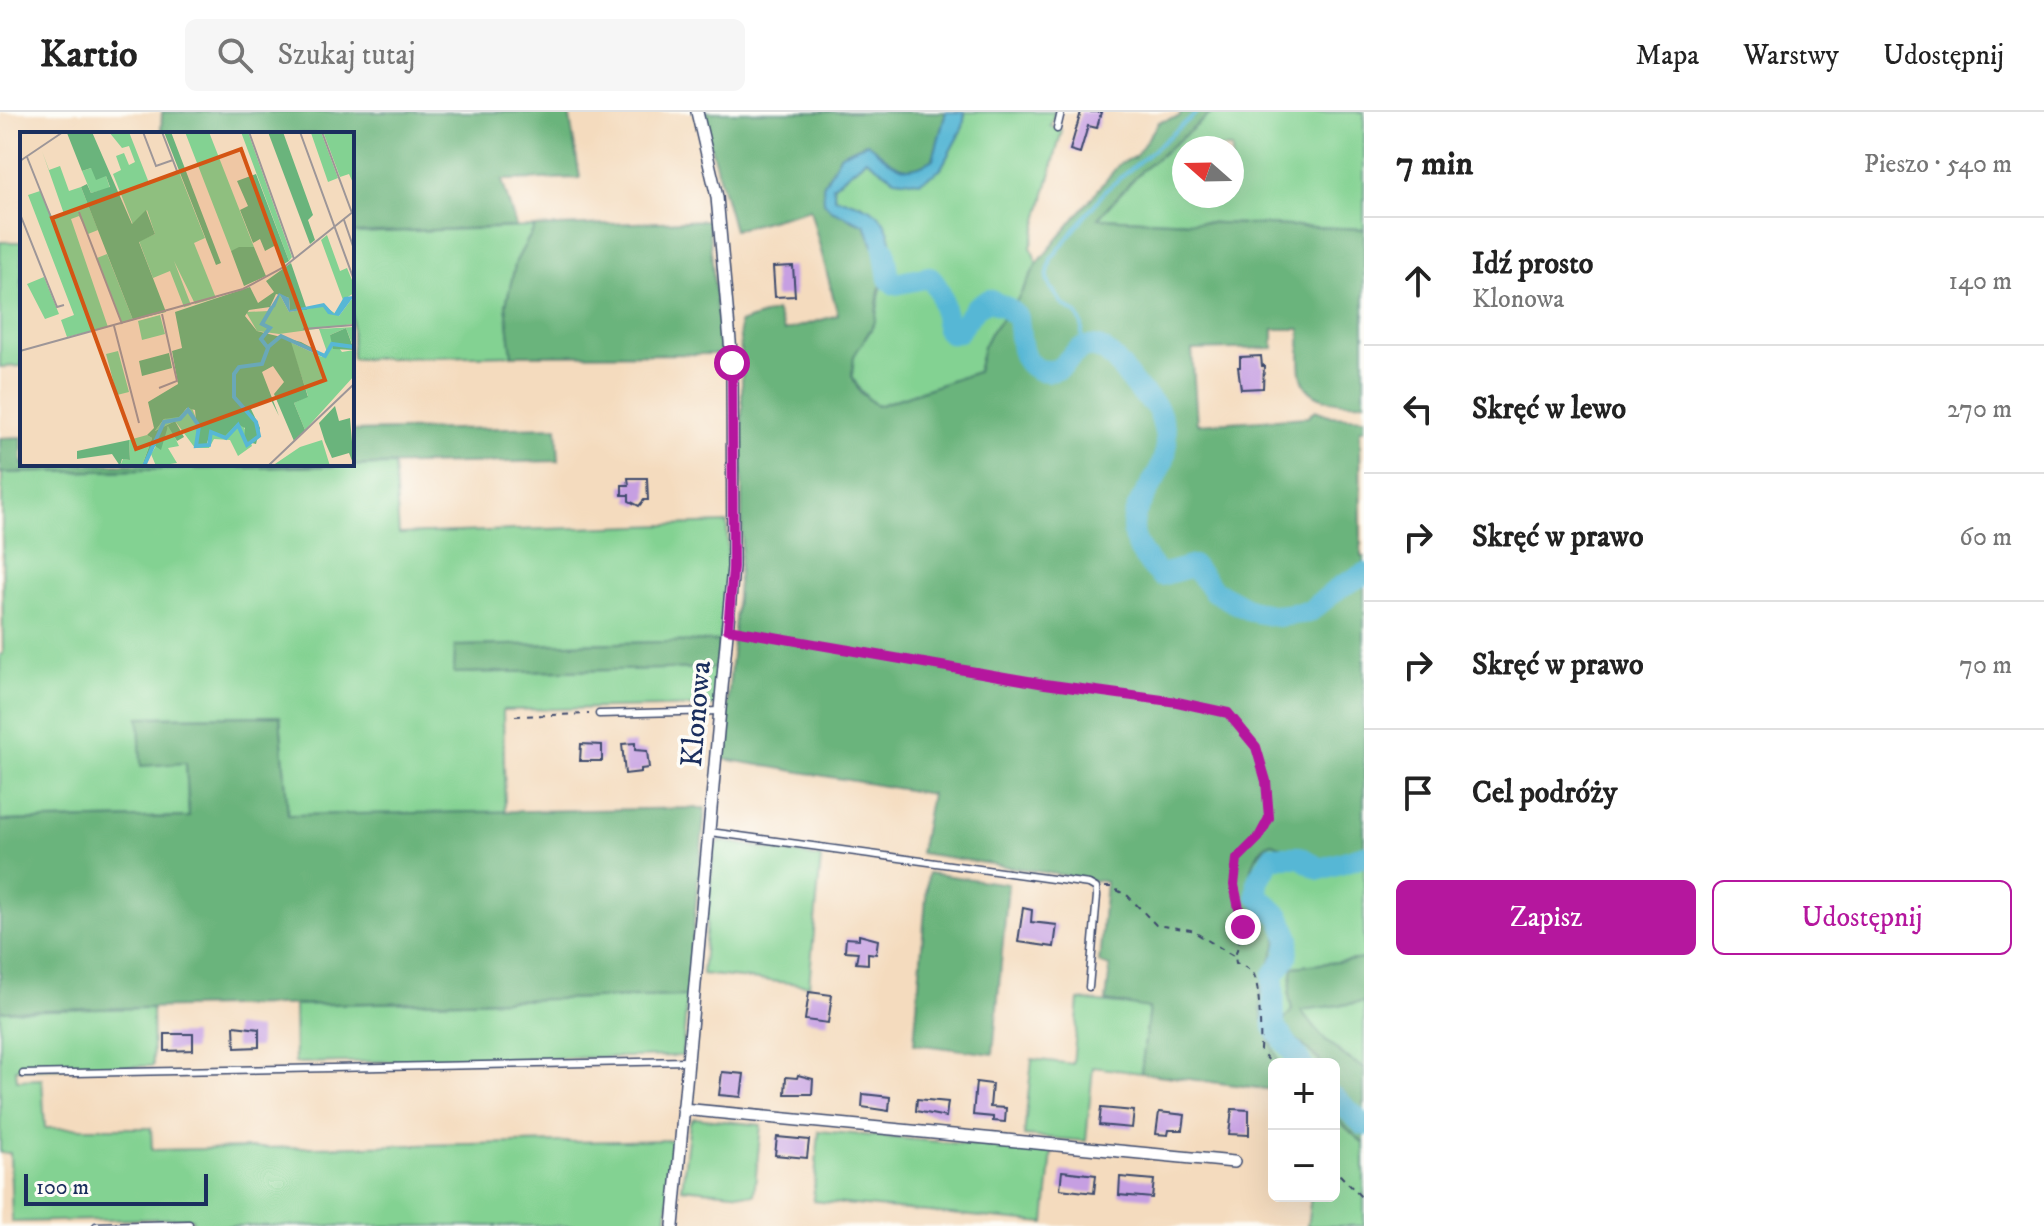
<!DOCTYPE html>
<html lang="pl">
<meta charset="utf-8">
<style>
body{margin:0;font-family:"IM FELL DW Pica",serif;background:#f6f6f6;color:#222}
.controls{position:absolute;right:24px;bottom:24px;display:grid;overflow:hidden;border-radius:12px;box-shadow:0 8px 32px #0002}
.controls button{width:72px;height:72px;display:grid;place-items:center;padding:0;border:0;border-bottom:2px solid #e0e0e0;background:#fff;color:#222;font:40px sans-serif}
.compass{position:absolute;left:1172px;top:24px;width:72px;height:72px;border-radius:50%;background:#fff;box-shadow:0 8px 32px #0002;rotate:290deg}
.scale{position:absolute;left:24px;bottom:20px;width:184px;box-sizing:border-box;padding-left:8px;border:4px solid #1b2f5e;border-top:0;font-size:22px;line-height:28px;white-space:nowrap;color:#1b2f5e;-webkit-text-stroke:6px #fdfcf7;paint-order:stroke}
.stop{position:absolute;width:24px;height:24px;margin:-18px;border:6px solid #b5179e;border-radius:50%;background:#fff}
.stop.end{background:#b5179e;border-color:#fff;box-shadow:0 2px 8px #0008}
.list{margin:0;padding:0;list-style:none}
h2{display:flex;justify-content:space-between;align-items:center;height:104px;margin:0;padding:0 32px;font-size:34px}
h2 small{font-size:26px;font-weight:400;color:#767676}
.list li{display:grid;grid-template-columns:52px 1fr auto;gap:24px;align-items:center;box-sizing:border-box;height:128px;padding:0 32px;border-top:2px solid #e0e0e0}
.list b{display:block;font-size:30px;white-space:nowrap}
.list p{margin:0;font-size:26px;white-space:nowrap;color:#767676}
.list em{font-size:26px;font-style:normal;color:#767676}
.actions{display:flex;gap:16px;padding:24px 32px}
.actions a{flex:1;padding:18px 0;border:2px solid #b5179e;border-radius:12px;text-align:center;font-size:28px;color:#b5179e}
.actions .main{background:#b5179e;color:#fff}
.icon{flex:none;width:44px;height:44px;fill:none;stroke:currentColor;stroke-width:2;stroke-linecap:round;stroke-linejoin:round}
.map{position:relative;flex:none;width:1364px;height:1114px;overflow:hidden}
header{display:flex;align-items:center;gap:48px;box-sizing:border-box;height:112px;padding:0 40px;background:#fff;border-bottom:2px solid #e0e0e0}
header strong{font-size:38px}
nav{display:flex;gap:44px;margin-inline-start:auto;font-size:28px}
.search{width:560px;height:72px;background:#f6f6f6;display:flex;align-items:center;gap:20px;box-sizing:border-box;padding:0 28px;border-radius:12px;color:#767676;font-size:30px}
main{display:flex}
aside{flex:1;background:#fff}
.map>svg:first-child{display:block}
.green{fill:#83d292;stroke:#4f8078;stroke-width:2;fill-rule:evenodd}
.forest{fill:#6ab47c;stroke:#42726d;stroke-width:2}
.water{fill:#57b7d5;stroke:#39739a;stroke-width:2}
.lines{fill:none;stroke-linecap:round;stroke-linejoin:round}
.stream{stroke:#57b7d5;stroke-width:4}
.river{stroke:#57b7d5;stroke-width:22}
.building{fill:#c69fe2}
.lane-casing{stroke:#3c496c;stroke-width:9}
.street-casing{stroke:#3c496c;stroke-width:14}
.path{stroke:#3c496c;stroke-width:2;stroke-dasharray:6 6;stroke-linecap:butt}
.lane{stroke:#fff;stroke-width:6}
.street{stroke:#fff;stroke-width:11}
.route{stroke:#b5179e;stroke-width:10}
.labels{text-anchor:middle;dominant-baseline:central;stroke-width:7;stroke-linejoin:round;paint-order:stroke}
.street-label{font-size:30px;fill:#1b2f5e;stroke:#fdfcf7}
.inset-river{fill:none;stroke:#57b7d5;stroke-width:4}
.inset-road{fill:none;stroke:#9d9698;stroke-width:2}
.view{fill:#d45514;fill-opacity:0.15;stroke:#d45514;stroke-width:4}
.inset-edge{fill:none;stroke:#1b2f5e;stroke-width:4}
</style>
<header>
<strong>Kartio</strong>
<div class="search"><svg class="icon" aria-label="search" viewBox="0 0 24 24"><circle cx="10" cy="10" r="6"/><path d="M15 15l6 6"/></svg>Szukaj tutaj</div>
<nav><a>Mapa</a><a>Warstwy</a><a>Udostępnij</a></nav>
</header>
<main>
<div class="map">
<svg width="1364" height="1114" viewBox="0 0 1364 1114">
<rect width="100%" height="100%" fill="#fdfcf7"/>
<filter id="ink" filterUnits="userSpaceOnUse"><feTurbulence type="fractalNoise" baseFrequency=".0125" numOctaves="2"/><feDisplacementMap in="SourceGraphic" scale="16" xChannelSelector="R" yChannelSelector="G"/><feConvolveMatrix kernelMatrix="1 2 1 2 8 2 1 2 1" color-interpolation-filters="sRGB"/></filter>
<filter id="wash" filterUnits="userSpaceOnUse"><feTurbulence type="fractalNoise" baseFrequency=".006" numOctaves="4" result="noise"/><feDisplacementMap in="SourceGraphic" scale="32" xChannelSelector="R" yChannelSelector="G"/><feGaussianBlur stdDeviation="1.8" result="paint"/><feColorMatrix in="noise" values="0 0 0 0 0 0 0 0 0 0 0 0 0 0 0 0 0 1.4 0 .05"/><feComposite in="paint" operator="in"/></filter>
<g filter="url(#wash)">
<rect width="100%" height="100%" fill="#f4dbbe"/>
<path class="green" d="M965,0H1055L1050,14L1062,18L1031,135L1037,152L1016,190L990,221L983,235L977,260L877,294C861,281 844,264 855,241C861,230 872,221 875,208C882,182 874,179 896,157L861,92L835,86L833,74L866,47L877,54L940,58L963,15Z
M1213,0H1364V117L1097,106L1140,60ZM1184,36H1232V84H1184Z
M535,115L516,149L506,193L512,243L352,247V121Z
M0,130H22V254L0,255Z
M394,353L399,422L727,411L728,461L720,529L456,534L455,561L718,556L716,594L503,598L505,701L288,703L280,604L139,605L186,651L189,705L0,709V543L3,542L2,361Z
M722,729L821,746L809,873L702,862L714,734Z
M1273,731L1287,737L1298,738L1316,746L1364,738V847L1293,855L1289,883L1292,898L1282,913L1323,952H1280L1261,908L1259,881L1277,830L1270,805C1262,801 1252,797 1249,788C1243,770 1255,737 1273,731Z
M687,884L682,944L295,951L294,893Z
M1079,888L1149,895L1141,961L1093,955L1086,1029L1024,1024L1032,947L1073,952Z
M1364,890V956C1336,940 1319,924 1301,898Z
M152,896L153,954L16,957L17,968L42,967L45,1016H151L152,1038L674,1028L666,1114H193L192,1106L12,1110L10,1041H0V899Z
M694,1006L761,1013L754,1083L682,1076L690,1010Z
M1336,1006L1364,1032V1114H1307L1311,1084H1334V1007Z
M819,1019L1052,1040L1045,1111L813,1089Z"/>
<path class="forest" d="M162,0H569L580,66L502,68L516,115L352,121V22H161Z
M701,0H946L933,47C902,67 892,50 866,31L841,42L823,74L850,107L865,113L879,149L883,170L879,178L875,210L854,244L852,264L859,279L877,294L977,260L983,235L990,221L1016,190L1037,152L1120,51L1135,45L1159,10L1179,5L1181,0H1213L1140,60L1098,106L1364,117V290C1342,291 1305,291 1301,261C1299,247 1301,231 1300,217H1273V236L1192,238L1197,312L1308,305L1315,298L1331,304L1364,306V317L1360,318L1361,445H1364V738L1350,739L1337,749C1319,746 1299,741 1283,735C1281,735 1274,731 1272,731C1254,732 1244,777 1251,790C1259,807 1277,799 1277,828C1276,839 1268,853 1265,863C1254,898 1266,920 1280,952H1274V978L1141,961L1149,896L1106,889L1110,855L1099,851L1106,770L920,741L931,682L723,647L742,426V257L739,211L776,199L784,219L838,203L810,97L734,118Z
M708,108L721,242L512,243L506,193L516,149L535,115Z
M557,315L559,349L0,361V326L22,325V352H352V319Z
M720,529L718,556L454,561L455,534Z
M280,604L288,703L705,696L687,884L0,899V709L189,705L186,651L141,654L139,605Z
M928,761L1008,772L993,942L914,932Z
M1364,847V890L1301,898C1319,924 1336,941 1364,956V1032L1336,1006L1334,1007V952H1323L1281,913L1292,898L1289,883L1293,855Z"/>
<path class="water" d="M946,0H965L963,15L940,58L920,70L895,67L866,47L833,74L835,86C870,94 887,98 893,138C894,147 897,155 894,164L883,170L879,149L865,113L831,98L824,90L823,74L841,42L867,31C892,50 902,67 933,47Z"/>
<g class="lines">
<path class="stream" d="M1082,235V213L1077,202L1063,193L1050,174L1047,166L1051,147L1106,78L1198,0"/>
<path class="river" d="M884,137L889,167L895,172L929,165C945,180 943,197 947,217L951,221L958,220L975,196L989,188L1007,196L1018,206C1021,225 1018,251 1040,258C1045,259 1052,260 1058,257C1068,251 1075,236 1087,235C1110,231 1124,262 1137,276C1143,283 1154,290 1158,298C1161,303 1162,310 1164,316C1181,378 1089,397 1161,463L1193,454L1214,479L1251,499L1277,504L1309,500L1340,475L1364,462
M1302,952L1274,915L1273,864L1286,845L1289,826L1280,805L1257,783L1258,769L1272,745H1300L1320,757L1364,744
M1334,985L1364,1013"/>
</g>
<g id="blocks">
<path class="building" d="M1081,0H1101L1097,16L1088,14L1080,41L1070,38Z
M793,154L795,184L775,185L773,155Z
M1261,244L1262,254H1264L1263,276L1241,277L1238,255H1240V245Z
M628,366H647L648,388H644L639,394L629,389V383H622V373H629Z
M635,631V638L647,639L649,656L641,657V660L625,662L622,632Z
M581,632L602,633V649H580Z
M1023,796L1032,798L1031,810L1057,813L1054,835L1018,830Z
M859,823L878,828L876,842L868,841V852L856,851L858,840L845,839L846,826L859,827Z
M809,880L832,883L828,911L805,908Z
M234,914L259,917V935L235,936Z
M165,922H193V938L165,939Z
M722,960L744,962L741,985L719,983Z
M798,963L813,967L812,982H785L786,965L797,966Z
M976,970L992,972L990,995L1006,996L1005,1010L993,1009V1005L973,1003Z
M863,982L890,985L889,999L862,995Z
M917,987L948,990L946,1005L916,999Z
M1101,996L1134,999L1132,1016L1099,1013Z
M1232,997L1249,998V1023L1229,1022Z
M1159,1000L1185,1003L1183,1018H1169L1168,1023L1156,1022Z
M777,1025L809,1028L807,1046L775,1043Z
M1062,1059L1096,1063L1094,1081L1060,1077Z
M1120,1065L1154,1068L1152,1086L1119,1083Z"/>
</g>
</g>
<g filter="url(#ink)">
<use href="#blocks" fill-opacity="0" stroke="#3c496c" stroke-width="2"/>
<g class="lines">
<g class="lane-casing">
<path id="lane" d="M1057,17L1061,0
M599,602L721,599
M710,720L1089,772L1096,776L1097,784L1089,875
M23,962L687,949
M96,1114L189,1112"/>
</g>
<g class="street-casing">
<path id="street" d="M683,997L1234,1050
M673,1114L733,455L732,251L717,85L697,0"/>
</g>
<path class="path" d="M739,519L1045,572L1177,590L1228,601L1256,635L1266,669L1269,706L1259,725L1237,747L1234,773L1243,815L1235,845L1236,851C1242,853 1248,856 1253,861C1260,871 1261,924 1260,938L1274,955
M515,604L589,602
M1105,775H1111L1128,784L1156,813L1191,818L1235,845
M1334,1052L1340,1063L1364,1088"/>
<use href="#lane" class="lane"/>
<use href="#street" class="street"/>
</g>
</g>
<g class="lines" filter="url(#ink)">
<path class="route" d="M732,251L733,455L728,517L1045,572L1177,590L1228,601L1256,635L1266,669L1269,706L1259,725L1237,747L1234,773L1243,815"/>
</g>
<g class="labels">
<g class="street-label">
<text transform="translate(697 602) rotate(-85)">Klonowa</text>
</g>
</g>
<g transform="translate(20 20)">
<rect width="334" height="334" fill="#f4dbbe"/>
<path d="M89,0H109L129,51L159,40L185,106L174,111L196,166L175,172L154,129L171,173L164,175L150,139L133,146L119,109L135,102L127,78L113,93L93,42L101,38L96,24L104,21L109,33L115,30L109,14L102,16ZM165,0H189L234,115L211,119ZM221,0H228L272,125L269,129ZM301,0L318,46L308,50L291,1ZM334,0V50L333,51L329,42L320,45L304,2ZM22,19L29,38L40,34L49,59L61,55L78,98L68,102L59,84L51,87L88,195L47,205L41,188L54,183L8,63L20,59L33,87L44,82ZM71,36L86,44L90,56L71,61L62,39ZM307,103L320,139L327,136L334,153V161L323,168L301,108ZM87,122L113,188L102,191L77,126ZM24,145L39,182L25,187L7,152ZM260,163L269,180L304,174L319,184L334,164L333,192L259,202L237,199L226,180L249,179ZM140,183L145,202L122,208L118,189ZM334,195V217L326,196L310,203L322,220L334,218V244L285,298L274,271L288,264L270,210L302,225L307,220L299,197ZM98,219L109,260L97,263L86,222ZM172,276L181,299L178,309L188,312L191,298L223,293L232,314L218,324L210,308L194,307L189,316H175L155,289L135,299L144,287ZM149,293L159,314L148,316L157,331L136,334L131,322ZM127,303L132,306L122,334H100L103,327L110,328L109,308ZM302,308L310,334H252L280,315Z" fill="#83d292"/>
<path d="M72,0L112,92L126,78L135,102L119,110L146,180L113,188L61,55L67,52L71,61L90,55L86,44L76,48L71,36L62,39L47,1ZM144,0H151L201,131L196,133ZM248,0H263L293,83L288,88L295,108L290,112ZM236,42L269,129L264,132L256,113L245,119L240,107L233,111L220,78L228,74L217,49ZM219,115H234L246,144L224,154L211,119ZM271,131L287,178H270L269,166L256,162L250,175L229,178L225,184L237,199L281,210L303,222L271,210L288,265L274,271L285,298L274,309L254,262L264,250L253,234L242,240L259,284L251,268L230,275L240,296L236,312L224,309L225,296L217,292L205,304L191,299L186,314L178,312L175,278L167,276L159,285L144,287L135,299L155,289L164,305L157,309L148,294L141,318L135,314L122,334L132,306L127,303L134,296L128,270L158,252L152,219L162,216L155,180L230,155L238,171L254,160L246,149ZM326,196L334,218L313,217L310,203ZM149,221L152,236L122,244L119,229ZM315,274L319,289L330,286L334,334L329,321L312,326L305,310L299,291ZM109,308L110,328L102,327L100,334L92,322L57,327V319Z" fill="#6ab47c"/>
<path d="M259,161L269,166L270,178L304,171L314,182L324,165L334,164L319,184L308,182L303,175L269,180L260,163L255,175L248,179Z" fill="#57b7d5"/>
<path class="inset-river" d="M248,215L261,204L305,224L312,212L334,215M124,334L144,290L160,287L168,278L179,294L176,314L189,313L191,300L206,306L218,293L227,313L239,304L236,290L214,265V242L219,235L242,232L248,216L241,207L250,196L242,192L252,175"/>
<path class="inset-road" d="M123,0L136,34L153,28M142,0L157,39M229,0L274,127M280,0L334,148M302,0L332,81M7,25L44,118M0,29L43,0M59,80L102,192M0,82L37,175L44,173M324,88L334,117M94,194L119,291M283,197L334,193M0,219L223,157L264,135L334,79M139,256L157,249L142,182M248,334L334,252"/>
<path class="view" d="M221,17L305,248L116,317L32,86Z"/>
<rect width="334" height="334" class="inset-edge"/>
</g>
</svg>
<div class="controls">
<button>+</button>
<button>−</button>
</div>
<svg class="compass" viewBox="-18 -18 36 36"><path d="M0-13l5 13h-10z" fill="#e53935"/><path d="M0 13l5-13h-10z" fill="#767676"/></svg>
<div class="scale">100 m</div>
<div class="stop" style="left:732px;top:251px"></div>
<div class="stop end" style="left:1243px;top:815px"></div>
</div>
<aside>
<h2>7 min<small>Pieszo · 540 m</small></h2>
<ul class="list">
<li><svg class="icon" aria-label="ahead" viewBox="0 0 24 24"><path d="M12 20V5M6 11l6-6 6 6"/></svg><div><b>Idź prosto</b><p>Klonowa</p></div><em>140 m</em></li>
<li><svg class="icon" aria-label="left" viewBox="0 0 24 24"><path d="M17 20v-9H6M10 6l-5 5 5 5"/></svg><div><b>Skręć w lewo</b></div><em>270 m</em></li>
<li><svg class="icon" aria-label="right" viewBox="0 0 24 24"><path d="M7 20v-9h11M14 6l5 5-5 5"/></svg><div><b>Skręć w prawo</b></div><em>60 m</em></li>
<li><svg class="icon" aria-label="right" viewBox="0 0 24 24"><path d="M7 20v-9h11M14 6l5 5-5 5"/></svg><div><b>Skręć w prawo</b></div><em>70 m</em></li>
<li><svg class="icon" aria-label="arrive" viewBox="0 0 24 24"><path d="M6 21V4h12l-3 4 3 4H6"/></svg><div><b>Cel podróży</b></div></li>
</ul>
<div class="actions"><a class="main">Zapisz</a><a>Udostępnij</a></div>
</aside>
</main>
